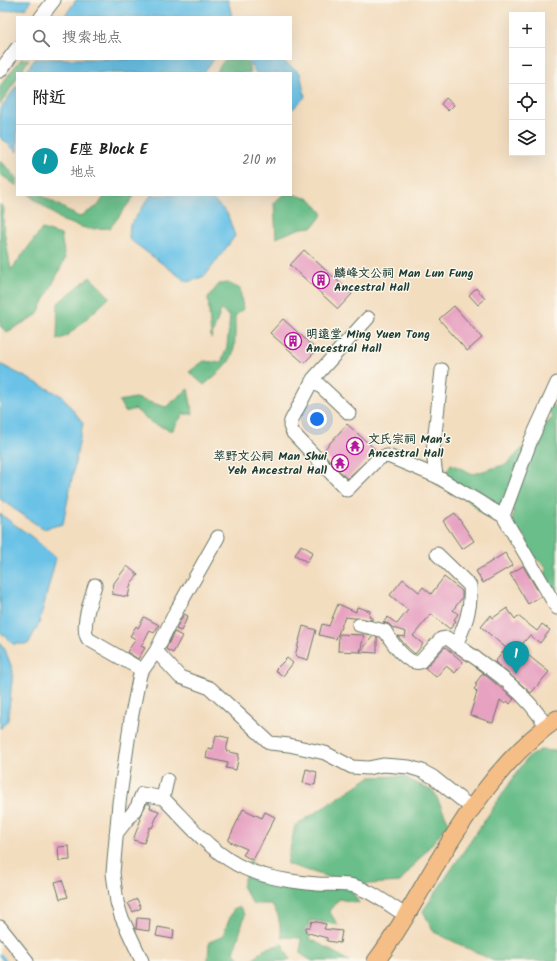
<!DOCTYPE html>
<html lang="zh">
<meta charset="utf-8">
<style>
body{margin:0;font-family:Kalam,"LXGW WenKai TC",sans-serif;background:#f6f6f6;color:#222}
.controls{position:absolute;right:12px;top:12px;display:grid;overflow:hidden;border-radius:0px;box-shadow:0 4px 16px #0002}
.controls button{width:36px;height:36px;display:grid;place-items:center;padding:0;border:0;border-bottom:1px solid #e0e0e0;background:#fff;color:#222;font:20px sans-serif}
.you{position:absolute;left:317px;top:419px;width:14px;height:14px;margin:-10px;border:3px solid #fff;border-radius:50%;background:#1a73e8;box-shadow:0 0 0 6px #1a73e833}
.badge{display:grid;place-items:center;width:26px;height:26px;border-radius:50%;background:#b5179e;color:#fff;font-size:13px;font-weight:700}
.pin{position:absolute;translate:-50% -33px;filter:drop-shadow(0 1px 2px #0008)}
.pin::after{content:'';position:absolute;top:21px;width:14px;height:12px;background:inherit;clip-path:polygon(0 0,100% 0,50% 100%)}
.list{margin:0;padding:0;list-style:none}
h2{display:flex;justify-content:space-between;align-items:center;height:52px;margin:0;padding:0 16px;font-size:17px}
h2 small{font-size:13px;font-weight:400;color:#767676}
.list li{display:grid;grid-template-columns:26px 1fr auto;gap:12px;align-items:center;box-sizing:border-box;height:72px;padding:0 16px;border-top:1px solid #e0e0e0}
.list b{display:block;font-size:15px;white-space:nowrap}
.list p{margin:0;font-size:13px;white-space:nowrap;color:#767676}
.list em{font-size:13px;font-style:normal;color:#767676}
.icon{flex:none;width:22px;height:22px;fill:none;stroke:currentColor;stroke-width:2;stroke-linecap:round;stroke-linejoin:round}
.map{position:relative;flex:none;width:557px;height:961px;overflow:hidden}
.search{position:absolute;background:#fff;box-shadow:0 4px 16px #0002;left:16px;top:16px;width:276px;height:44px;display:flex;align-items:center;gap:10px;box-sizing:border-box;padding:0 14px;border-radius:0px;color:#767676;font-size:15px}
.panel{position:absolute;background:#fff;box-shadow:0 4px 16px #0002;left:16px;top:72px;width:276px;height:124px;border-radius:0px}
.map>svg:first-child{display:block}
.forest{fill:#6bbe8a;stroke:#457e5f}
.water{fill:#6ac2e7;stroke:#44808e}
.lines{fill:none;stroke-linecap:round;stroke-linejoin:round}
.stream{stroke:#6ac2e7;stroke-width:3}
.building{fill:#e7a1c1}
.minor-casing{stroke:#697565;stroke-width:15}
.major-casing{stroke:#697565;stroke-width:19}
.minor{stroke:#fff;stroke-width:13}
.major{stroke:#f6be87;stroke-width:17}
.labels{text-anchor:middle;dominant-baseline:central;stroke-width:3;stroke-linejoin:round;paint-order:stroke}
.poi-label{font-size:12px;font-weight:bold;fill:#1f3d34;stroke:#fbf7ec;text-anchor:start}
</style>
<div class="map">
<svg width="557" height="961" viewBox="0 0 557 961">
<rect width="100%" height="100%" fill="#fbf7ec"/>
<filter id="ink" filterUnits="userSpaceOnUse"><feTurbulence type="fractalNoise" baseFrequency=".025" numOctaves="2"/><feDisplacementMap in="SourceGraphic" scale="8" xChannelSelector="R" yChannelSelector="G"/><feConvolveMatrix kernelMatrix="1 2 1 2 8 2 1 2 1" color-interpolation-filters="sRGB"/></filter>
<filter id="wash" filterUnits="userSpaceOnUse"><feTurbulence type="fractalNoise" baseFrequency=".012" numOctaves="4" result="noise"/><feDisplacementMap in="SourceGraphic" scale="16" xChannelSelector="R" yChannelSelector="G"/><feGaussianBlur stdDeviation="0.9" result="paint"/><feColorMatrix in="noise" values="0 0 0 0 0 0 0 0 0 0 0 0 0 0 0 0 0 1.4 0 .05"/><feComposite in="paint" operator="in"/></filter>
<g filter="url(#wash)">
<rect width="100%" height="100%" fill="#f3ddbf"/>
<path class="forest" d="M21,59H29L20,73H17V78L0,105V86Z
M225,59H246L251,73H215Z
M0,160L17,178V186L0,174Z
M291,194L311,199L323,214L313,227L301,228L276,238L274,203L282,195Z
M29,195H41L79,217L98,206L105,195H135L110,228L88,229L63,221Z
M0,204L4,208L3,225L11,270L42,229L61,235L65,259L37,315L7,332L0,326Z
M90,277L110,297L67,336L57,340L58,303Z
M228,283L240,289L243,309L235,316C235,357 237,358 204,385L189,372L204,361L221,363L227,347L230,317L221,310L211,338L208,298L219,284Z
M188,389L193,414H183L172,431L152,423L135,409L125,412L119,401L135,398L166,407Z
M540,395L555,408L557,405V589L545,583L546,566L532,556L524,534L510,532L514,510L485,517C471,501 458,491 438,486L451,464L473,474L507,464L553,417L538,402Z
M540,750L557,751V961H494L434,932L423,911L527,758Z
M402,776L434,792L449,823L400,882L354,885L287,864L295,826L370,777Z
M250,860L264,883L349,887L359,903L339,899L329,911L338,925L310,920L309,938L349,961H312L301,954V938L282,937L278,915L271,904H253L242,886Z
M240,907L245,915L234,952L242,961H208L209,942L222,937L234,908Z
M282,944L290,959L285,961H252L264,949Z"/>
<path class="water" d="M0,0H31L26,8L0,12Z
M76,0H228L232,17H64Z
M35,59H214L203,73H25Z
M251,59H280L300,73L305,97L293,109L291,107V73H256L249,63Z
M17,85V152L0,137V110Z
M151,195H208L227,213L235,236L205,276L187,282L129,239L130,225Z
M0,364L62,396L83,423L63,524L43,529L0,499Z
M0,514L32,537L56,558L39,624L28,644H13L0,632Z
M0,643L4,647L13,671L8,720L0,729Z"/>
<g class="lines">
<path class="stream" d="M0,955L5,961"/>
</g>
<g id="blocks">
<path class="building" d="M446,98L454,105L448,111L441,104Z
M304,250L352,294L338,309L290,265Z
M476,288L485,299L478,305L469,295Z
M454,306L482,338L467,351L439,319Z
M283,319L317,350L304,363L270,333Z
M347,424L377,451L347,479L322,452Z
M455,513L474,541L462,549L443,521Z
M301,545L313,552L307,562L295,555Z
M505,553L513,565L483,583L476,571Z
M127,566L138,575L131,583L128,597L112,594L114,583Z
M523,566L541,596L528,604L510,574Z
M444,577L462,591V598L453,610L458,614L454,620L456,621L450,629L431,614L413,636L423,644L415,654L406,646L398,636L405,637L406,632L393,628L389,624L383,622L388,617L397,624L408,610L390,595L403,579L419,592L423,587L431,594Z
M338,604L356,612L357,607L370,611L369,617L372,618V620L345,617L336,639L319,635L322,624L329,626Z
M507,608L515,619L518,616L537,631L542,624L550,630L540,643L530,635L519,648L549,672L531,693L495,662L506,648L481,627L491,615L493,618Z
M184,614L188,616L181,631L176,629Z
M144,617L159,625L154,633L150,631L141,646L145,648L138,659L127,652L136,639L130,636L136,626L138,628Z
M303,626L316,630L308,660L295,656Z
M174,632L182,636L173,653L166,649Z
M339,634L364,635L360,652L338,651Z
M373,636L377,637V653L360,652Z
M445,647L463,662L455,673L446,666L436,677L425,668Z
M287,658L293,663L283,676L275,670Z
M483,673L514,699L510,704L507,701L505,704L500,700L493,723L470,715L477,692L474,689L477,685L475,684Z
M216,735L229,738L226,751L239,754L236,770L226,768L228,763L206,758L208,748L213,749Z
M306,769L317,772L315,785L303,783Z
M147,803L151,805L150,808L159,811L152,828L150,827L144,843L133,840L141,819L139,818Z
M243,809L262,818L265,812L275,817L253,860L243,855L247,849L228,841Z
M69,846L70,860L59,861L58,847Z
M62,880L68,897L60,899L55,882Z
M137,899L141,908L133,912L128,903Z
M137,918L150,919L149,931L136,929Z
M312,921L326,924L324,929L342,931L340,943L327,941V938L305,932L306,927H310Z
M158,927L174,930L173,939L156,936Z"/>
</g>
</g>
<g filter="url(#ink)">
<use href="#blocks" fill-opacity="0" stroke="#697565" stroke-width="1"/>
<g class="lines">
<g class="minor-casing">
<path id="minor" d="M41,17L54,0
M0,71L17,48
M368,318L313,379L291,421L290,426L293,433L347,490L376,461L382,457L388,456L436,476L503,516L557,608
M313,379L349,413
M436,476L433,452L442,370
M503,516L531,440L557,383
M437,554L470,586C472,608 465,625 456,645
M95,585C91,599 80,627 88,639L142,670
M359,625L385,631C391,641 407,666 420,662L441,639L447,638C482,663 524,688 546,726
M156,651L180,677L210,688L270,743L289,745L325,753L352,767L368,768L383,765L409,767L422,771L433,777L473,809
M167,780L163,798C188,823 212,854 246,869C267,878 294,882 317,884C329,885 342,883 354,886C372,891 390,906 407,916
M116,834L137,807L142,794L163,798
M0,927L27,961
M142,961L121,916L117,902L113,873L119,803L131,719L140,674L156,651L174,615L218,537"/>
</g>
<g class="major-casing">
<path id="major" d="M376,961C396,935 411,907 428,878C462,820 501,758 557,719"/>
</g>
<use href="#minor" class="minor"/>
<use href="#major" class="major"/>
</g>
</g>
<defs>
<g id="building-ring" transform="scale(0.9)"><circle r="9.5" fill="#fbf7ec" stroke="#b5179e" stroke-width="1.5"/><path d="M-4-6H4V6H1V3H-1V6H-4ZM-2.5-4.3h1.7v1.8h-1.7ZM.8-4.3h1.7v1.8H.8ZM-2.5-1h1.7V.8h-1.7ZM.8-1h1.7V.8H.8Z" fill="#b5179e"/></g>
<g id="temple-ring" transform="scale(0.9)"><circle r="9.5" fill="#fbf7ec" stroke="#b5179e" stroke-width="1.5"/><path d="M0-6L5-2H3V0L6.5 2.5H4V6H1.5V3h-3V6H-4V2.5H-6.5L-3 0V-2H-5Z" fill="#b5179e"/></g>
</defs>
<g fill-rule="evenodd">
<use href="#building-ring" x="321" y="280"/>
<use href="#building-ring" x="293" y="341"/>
<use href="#temple-ring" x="355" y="446"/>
<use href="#temple-ring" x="340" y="463"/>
</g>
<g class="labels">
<g class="poi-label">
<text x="334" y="273">麟峰文公祠 Man Lun Fung<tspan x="334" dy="14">Ancestral Hall</tspan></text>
<text x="306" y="334">明遠堂 Ming Yuen Tong<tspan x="306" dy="14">Ancestral Hall</tspan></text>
<text x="368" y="439">文氏宗祠 Man's<tspan x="368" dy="14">Ancestral Hall</tspan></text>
<text x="327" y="456" text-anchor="end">萃野文公祠 Man Shui<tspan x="327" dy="14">Yeh Ancestral Hall</tspan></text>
</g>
</g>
</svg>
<div class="controls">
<button>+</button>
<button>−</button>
<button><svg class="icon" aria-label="locate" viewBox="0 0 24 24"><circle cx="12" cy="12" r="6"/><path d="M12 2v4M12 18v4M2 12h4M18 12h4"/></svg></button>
<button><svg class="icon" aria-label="layers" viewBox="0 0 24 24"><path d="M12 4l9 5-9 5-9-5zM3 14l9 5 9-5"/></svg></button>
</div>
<div class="you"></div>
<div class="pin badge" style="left:516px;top:674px;background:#0f9aa8">1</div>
<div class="search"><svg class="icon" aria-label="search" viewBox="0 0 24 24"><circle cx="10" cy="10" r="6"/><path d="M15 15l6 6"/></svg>搜索地点</div>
<section class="panel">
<h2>附近<small></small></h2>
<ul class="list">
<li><span class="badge" style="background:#0f9aa8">1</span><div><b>E座 Block E</b><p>地点</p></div><em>210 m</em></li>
</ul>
</section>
</div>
